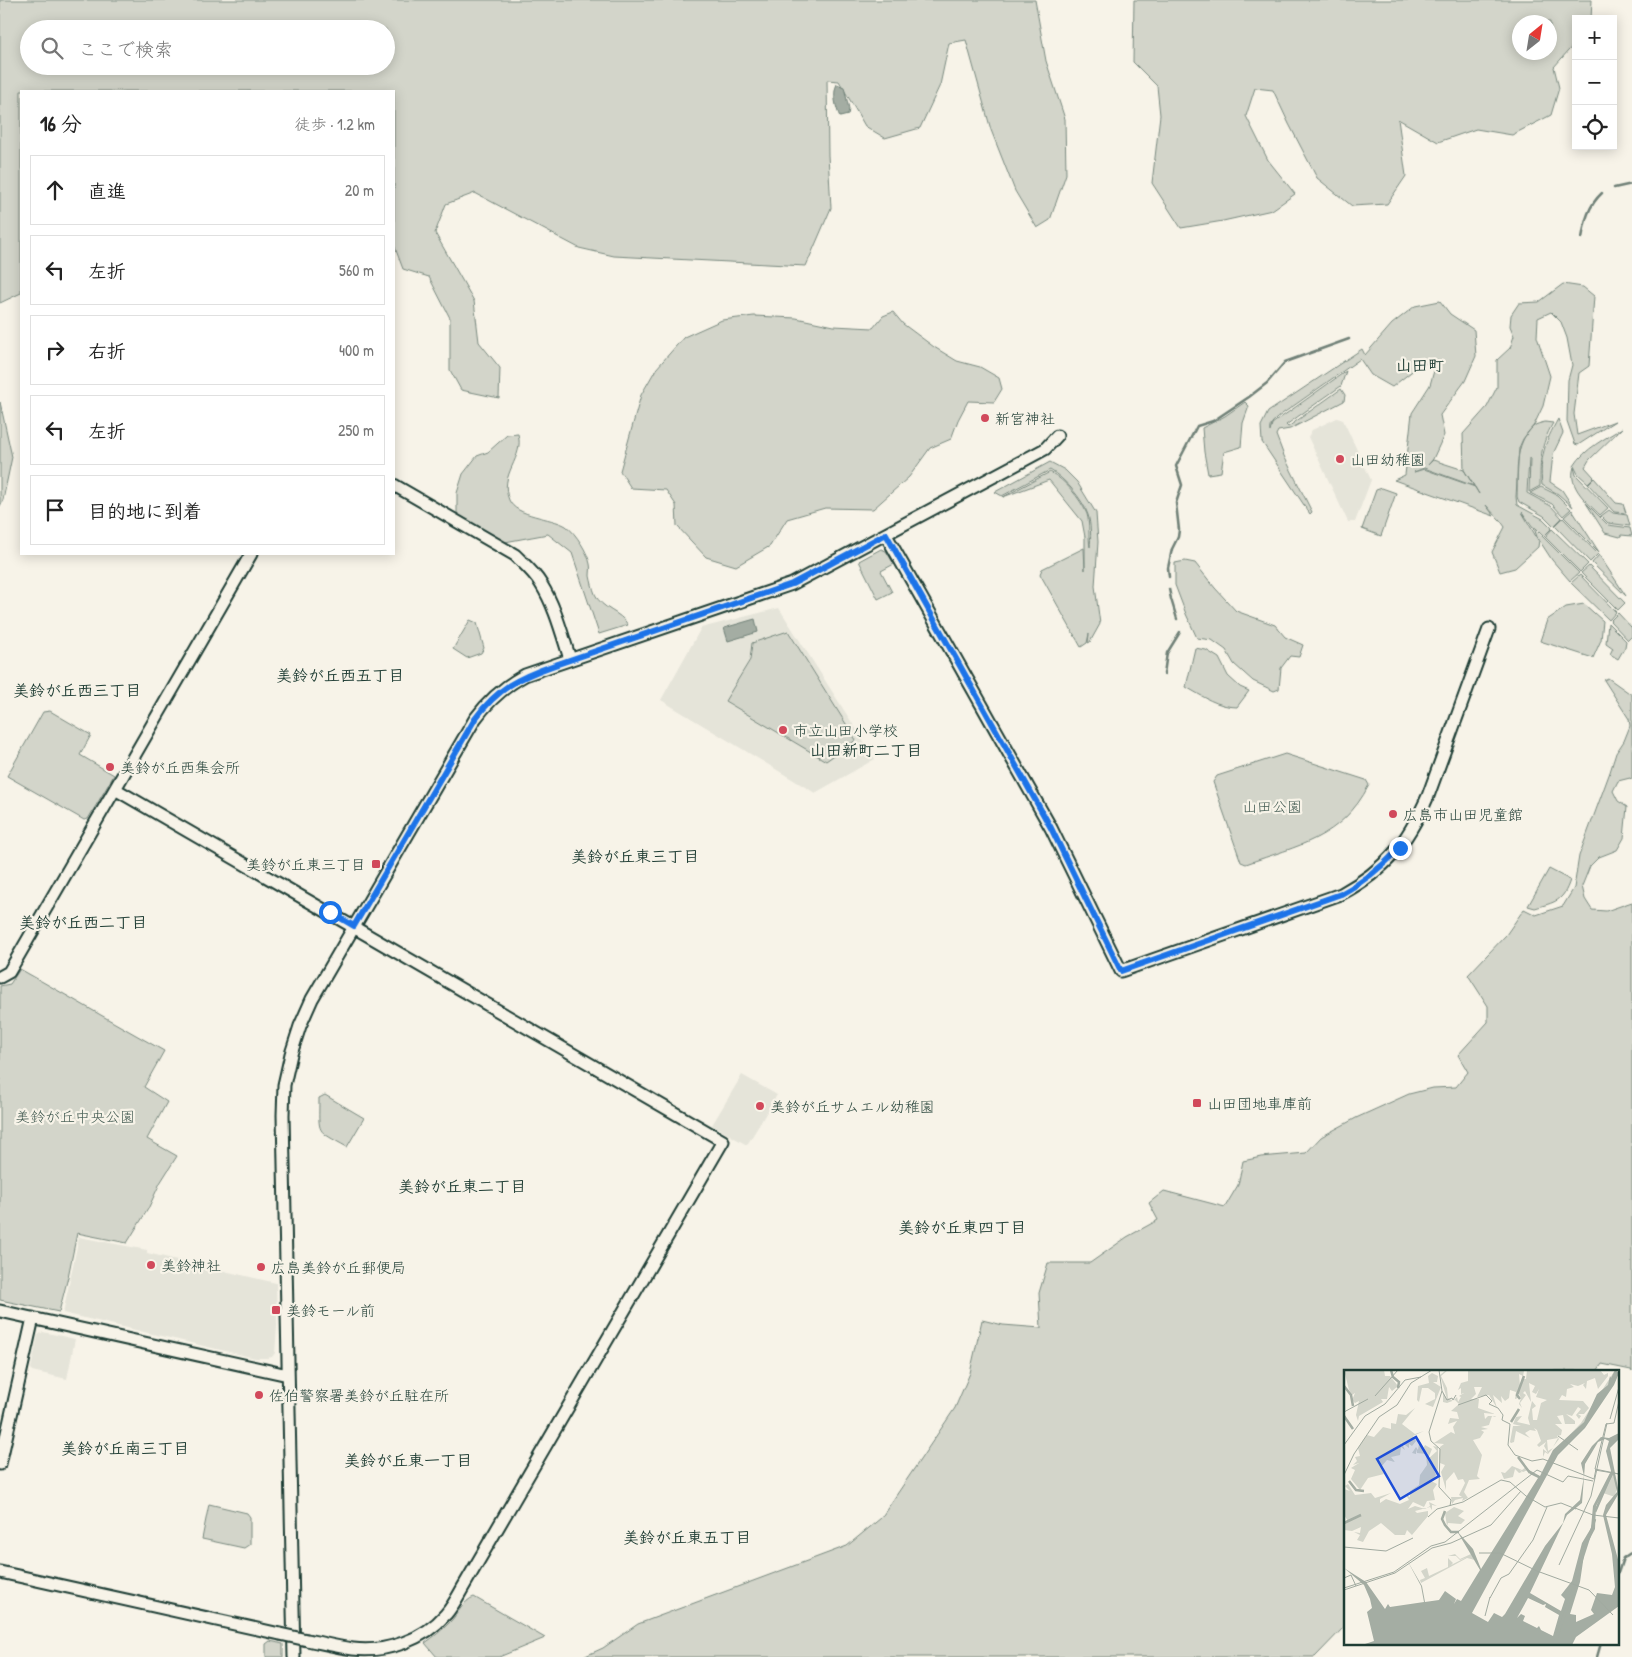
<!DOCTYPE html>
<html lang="ja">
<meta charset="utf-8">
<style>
body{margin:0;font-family:"Patrick Hand","Klee One",sans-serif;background:#f6f6f6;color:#222}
.controls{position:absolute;right:15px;top:15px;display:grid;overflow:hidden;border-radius:0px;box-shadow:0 2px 12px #0003}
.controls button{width:45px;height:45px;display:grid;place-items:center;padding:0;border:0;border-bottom:1px solid #e0e0e0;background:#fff;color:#222;font:25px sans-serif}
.compass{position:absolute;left:1512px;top:15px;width:45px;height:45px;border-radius:50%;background:#fff;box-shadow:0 2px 12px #0003;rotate:30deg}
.stop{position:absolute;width:15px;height:15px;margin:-11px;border:4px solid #1a73e8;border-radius:50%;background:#fff}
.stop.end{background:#1a73e8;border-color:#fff;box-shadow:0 1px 5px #0008}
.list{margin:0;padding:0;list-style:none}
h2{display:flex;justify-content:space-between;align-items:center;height:65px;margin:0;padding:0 20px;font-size:21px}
h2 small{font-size:16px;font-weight:400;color:#767676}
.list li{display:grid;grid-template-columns:32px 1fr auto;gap:15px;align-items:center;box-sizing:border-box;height:70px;margin:0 10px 10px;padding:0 10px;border:1px solid #e0e0e0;border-radius:0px}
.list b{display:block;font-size:19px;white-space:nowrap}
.list em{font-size:16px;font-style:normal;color:#767676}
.icon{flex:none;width:28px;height:28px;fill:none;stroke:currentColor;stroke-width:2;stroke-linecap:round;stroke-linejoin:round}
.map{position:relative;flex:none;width:1632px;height:1657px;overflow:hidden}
.search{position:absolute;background:#fff;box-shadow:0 2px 12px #0003;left:20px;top:20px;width:375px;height:55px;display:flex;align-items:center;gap:12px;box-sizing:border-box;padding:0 18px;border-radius:28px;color:#767676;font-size:19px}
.panel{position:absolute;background:#fff;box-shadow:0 2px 12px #0003;left:20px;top:90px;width:375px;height:465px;border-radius:0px}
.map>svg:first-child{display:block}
.built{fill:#e5e4d9}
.green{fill:#d3d5ca;stroke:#79897f;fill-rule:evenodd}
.water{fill:#a4ada3;stroke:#6f8077}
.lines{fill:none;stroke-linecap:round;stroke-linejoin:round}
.stream{stroke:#6f8077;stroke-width:2.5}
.tertiary-casing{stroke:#1f3d34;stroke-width:15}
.tertiary{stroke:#f7f3e8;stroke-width:11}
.tertiary-bridge-casing{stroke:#1f3d34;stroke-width:15;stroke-linecap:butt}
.tertiary-bridge{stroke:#f7f3e8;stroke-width:11}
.route{stroke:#1a73e8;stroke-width:6}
.poi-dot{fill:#d1495b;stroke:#f7f3e8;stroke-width:2}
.labels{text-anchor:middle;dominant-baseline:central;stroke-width:4.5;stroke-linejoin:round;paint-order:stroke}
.poi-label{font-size:15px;fill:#1f3d34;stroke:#f7f3e8;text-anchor:start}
.park-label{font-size:15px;fill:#435b52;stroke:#f7f3e8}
.neighbourhood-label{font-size:16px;font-weight:bold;fill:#1f3d34;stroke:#f7f3e8}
.inset-river{fill:none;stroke:#a4ada3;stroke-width:2.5}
.inset-road{fill:none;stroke:#a1aaa0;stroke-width:1}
.view{fill:#1d4ed8;fill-opacity:0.15;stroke:#1d4ed8;stroke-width:2.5}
.inset-edge{fill:none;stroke:#1f3d34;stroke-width:2.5}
</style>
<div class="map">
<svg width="1632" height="1657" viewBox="0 0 1632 1657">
<rect width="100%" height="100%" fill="#f7f3e8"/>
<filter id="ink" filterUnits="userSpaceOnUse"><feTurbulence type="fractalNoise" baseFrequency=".02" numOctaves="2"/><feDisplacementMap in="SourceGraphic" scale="10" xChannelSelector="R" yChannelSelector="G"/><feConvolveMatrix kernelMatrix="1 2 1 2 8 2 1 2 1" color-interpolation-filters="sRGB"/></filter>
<g filter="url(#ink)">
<path class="built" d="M1337,418L1343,420L1371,480L1355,522H1348L1308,437L1312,430Z
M779,608L875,759L815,793L661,700L701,628Z
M742,1075L777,1095L747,1145L712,1125Z
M79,1237L147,1250V1253L276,1283L277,1326L275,1353L272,1357L267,1358H255L63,1313Z
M43,1332L75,1339L67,1379L32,1371L31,1368L38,1335Z"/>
<path class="green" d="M0,0H1035L1046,61L1065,119L1066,174L1050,220L1037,228L1015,191L991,130L966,40L949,43L940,85L920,128L885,138L865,126L839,81L827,80L828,155L831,208L806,266L614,256L579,248L475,193L446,204L435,233L474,301L479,342L500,368L499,398L461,390L450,370V318L429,277L403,269L394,245V91H21V293L0,303ZM29,29H386V66H29Z
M1134,0H1592L1591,19H1576V42L1554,67L1559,88L1551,115L1512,135L1476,129L1438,142L1398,119L1406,176L1387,204L1352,206L1317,178L1289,124L1273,90L1255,88L1246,116L1268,160L1295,194L1272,210L1223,221L1181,228L1152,183L1160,115L1157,86L1133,62ZM1520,22H1550V52H1520Z
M1563,284L1583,287L1594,296L1589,366L1579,373L1574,414L1577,435L1615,421L1578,445L1575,444L1567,421L1568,380L1572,365L1567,338L1561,322L1551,312L1538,318L1537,337L1550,376L1543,406L1534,425L1523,439L1519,448L1516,497L1517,505L1543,519L1552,528L1544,536L1536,528L1533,527L1522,512L1538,540L1534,528L1579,573L1570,581L1552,560L1539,540L1538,547L1515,568L1500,572L1492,552L1505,527C1500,518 1492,513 1486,505L1494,516L1394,480L1405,475L1412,413L1430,385L1437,360L1420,365L1392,387L1371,375L1360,359L1282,414C1276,419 1268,424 1270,432L1272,424L1276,421L1346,371L1341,386L1286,425L1288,427L1341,389L1345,395L1344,401L1290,429L1278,431L1276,435L1284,456L1312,512L1310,514L1262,442L1261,426L1268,412L1362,349L1365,355L1392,324L1415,306L1440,301L1450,314L1474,330L1476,356L1465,381L1440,415L1444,435L1433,459L1428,465L1433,460L1464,470L1474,486L1424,468L1414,472L1424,469L1475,487L1479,494L1464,470L1463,434L1487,407L1497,387V360L1510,348L1514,336L1510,326L1511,315L1519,303L1539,302Z
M893,312L903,324L934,347L957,361L980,367L999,378L1002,389L994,402L968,401L958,420L951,439L930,448L909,477L873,509L825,508L787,519L770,546L736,566L706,557L677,526L676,505L666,490L631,488L620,471L641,395L656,369L684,337L722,320L754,316L796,318L834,326L873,328L883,316Z
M0,402L12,457L3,500L0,506Z
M1245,402L1249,406L1243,423L1241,447L1224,452L1221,472L1208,474L1204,452L1202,428L1225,416Z
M1558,419L1563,433L1553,454L1550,482L1562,490L1573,507L1558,494L1542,485C1539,458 1545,442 1558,419Z
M1545,422L1553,423C1540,446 1540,460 1540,486L1529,492L1530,458H1529L1527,493L1551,506L1562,518L1554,526L1544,516L1519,502L1517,497C1518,474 1513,443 1534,426C1536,424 1541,423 1545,422Z
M1622,428L1589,460L1585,467L1594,477L1588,483L1578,474L1574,466C1585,448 1605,439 1622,428Z
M518,434C525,458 498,474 509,500C516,517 551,517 566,526C576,533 588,553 590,564C591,568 590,572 590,576C591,581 593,589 595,594C602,610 620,611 628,625L599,634L572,553L548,534L505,542L457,514V493L463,474L477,456L488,452L507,435Z
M1050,462L1065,470L1077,482L1096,513L1098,542L1095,586L1100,624L1090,642L1088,643L1089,634L1087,643L1081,647L1040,574L1042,569L1084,548L1085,570V537L1082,521L1049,480L1003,497L1050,472C1065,480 1080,498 1087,514C1090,524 1088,537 1090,547C1091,538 1091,524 1088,515C1083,499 1064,478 1050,470L1002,496L995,492Z
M1574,467L1576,475L1608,508L1600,515C1588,503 1567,487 1574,467Z
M1594,478L1616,503L1623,504L1626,513L1614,512L1588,484Z
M1541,487L1557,495L1571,509L1563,516L1552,504L1530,493Z
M1382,488L1396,493L1381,536L1362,529L1376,490Z
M1586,503L1608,525L1630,528L1632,536L1621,535L1620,537L1605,533Z
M1572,510L1599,552L1564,517Z
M1609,510L1613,513L1627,515L1630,526L1608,523L1601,516Z
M1563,518L1598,554L1590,562L1555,526Z
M1552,529L1588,564L1580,572L1545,537Z
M881,549L886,551L894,564L881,571L892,592L878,599L859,561Z
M1599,555L1626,596L1592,563Z
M1185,561L1195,563L1215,588L1236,611L1275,625L1285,637L1303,645L1299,657L1290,656L1281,668L1279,689L1274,691L1253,681L1234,664L1226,650L1212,640L1197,638L1186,614L1175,585V563Z
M1589,566L1625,603L1618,610L1581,573Z
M1580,575L1616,612L1609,620L1571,583Z
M1584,604L1603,621L1601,640L1593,658L1540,641L1547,620L1566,607Z
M1618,613L1632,628V636L1628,640L1610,621Z
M470,620L477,623L484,648L481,653L467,658L453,649Z
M1608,623L1626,641L1625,647L1618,659L1610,654L1613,648L1606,643Z
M788,631L856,740L826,761L725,701L750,660L752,643Z
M1195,648L1206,650L1219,658L1228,676L1240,687L1249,691L1237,707C1218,707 1202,696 1186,687Z
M1608,678L1632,695V780L1630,778L1618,781L1613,791L1618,801L1627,807L1624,838L1617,850L1599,857L1590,866L1582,886L1585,899L1592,910L1606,911L1632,902V1372L1631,1370L1602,1364L1597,1371H1346V1625L1315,1657H583L603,1648L638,1624L847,1546L881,1518L955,1408L970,1373L982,1320L1003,1325L1041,1328L1039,1293L1048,1263H1090L1127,1237L1158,1220L1149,1203L1164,1191L1225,1207L1238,1185L1243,1161L1261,1157L1306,1153L1321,1137L1356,1118L1409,1094L1433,1088L1456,1087L1468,1072L1458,1055L1488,1022V1006L1468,975L1506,935L1524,909L1536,915L1563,906L1574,888L1579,856L1610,772L1616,753L1624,741L1630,726L1629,719L1604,680Z
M50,711L91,735L80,755L114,775L88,819L84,820L7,776L43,712Z
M1285,754L1366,780L1369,785C1341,839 1299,845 1246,864L1241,862L1213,782L1217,776Z
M1549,869L1570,880C1563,902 1555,902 1535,908L1528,906Z
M20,969L164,1051L144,1087L167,1102L147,1139L177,1156L160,1183L148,1209L127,1243L77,1233L68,1277L59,1312L0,1300V986L10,984Z
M325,1095L364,1118L347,1147C315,1129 319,1135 319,1098Z
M209,1504L247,1513L250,1517V1544L244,1548L202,1539Z
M474,1597L545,1638L499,1657H437L425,1643C434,1637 442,1630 450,1622C457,1615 464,1600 474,1597Z
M270,1641L283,1644V1657H266V1644Z"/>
<path class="water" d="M837,84L844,87L849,109L848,115L840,117C836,108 832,94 837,84Z
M755,619L758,632L728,641L724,628Z"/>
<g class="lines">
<path class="stream" d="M1614,188L1632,184
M1582,238C1585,221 1588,206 1602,193
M1169,577L1168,568L1172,549L1178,537L1179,530L1176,503L1182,485L1176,466L1197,426L1213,421L1249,397L1267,383L1285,362L1349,339
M1169,589L1171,599L1177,619
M1164,674L1167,653L1180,632
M1618,1573L1623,1558L1632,1552
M1597,1657L1601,1643"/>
<g class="tertiary-casing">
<path id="tertiary" d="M394,485L515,555C524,564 534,572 541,584C555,606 562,634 570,659
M886,535L1051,828L1121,971L1341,894C1387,869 1407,843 1428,796L1489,629
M115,789L723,1141L465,1584C459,1594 454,1605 446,1614C424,1640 386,1653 353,1649C337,1647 322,1643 307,1640
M0,977L9,972L16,960L251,554
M0,1311L288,1375
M0,1464L33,1318
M0,1572L280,1634
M294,1657L283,1115L284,1085L291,1054L300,1026L312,999L475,719C489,700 505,686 525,675L792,584L1045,449L1057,436"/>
</g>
<use href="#tertiary" class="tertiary"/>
<g class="tertiary-bridge-casing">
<path id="tertiary-bridge" d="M280,1634L307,1640"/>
</g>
<use href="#tertiary-bridge" class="tertiary-bridge"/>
</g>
</g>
<g class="lines" filter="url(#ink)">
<path class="route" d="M330,912L354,926L475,719C498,688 518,678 552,666L792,584L886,534L1051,828L1121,971L1341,894C1364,882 1382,867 1400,848"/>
</g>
<g class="poi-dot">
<circle cx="985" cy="418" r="5"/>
<circle cx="1340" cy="459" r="5"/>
<circle cx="783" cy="730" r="5"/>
<circle cx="110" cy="767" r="5"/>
<circle cx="1393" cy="814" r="5"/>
<rect x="371" y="859" width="10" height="10" rx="2.5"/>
<rect x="1192" y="1098" width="10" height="10" rx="2.5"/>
<circle cx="760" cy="1106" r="5"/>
<circle cx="151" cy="1265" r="5"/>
<circle cx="261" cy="1267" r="5"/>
<rect x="271" y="1305" width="10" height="10" rx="2.5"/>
<circle cx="259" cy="1395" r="5"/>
</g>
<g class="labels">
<g class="poi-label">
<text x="995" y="418">新宮神社</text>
<text x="1350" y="459">山田幼稚園</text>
<text x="793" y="730">市立山田小学校</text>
<text x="120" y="767">美鈴が丘西集会所</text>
<text x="1403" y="814">広島市山田児童館</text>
<text x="366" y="864" text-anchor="end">美鈴が丘東三丁目</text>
<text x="1207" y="1103">山田団地車庫前</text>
<text x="770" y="1106">美鈴が丘サムエル幼稚園</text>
<text x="161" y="1265">美鈴神社</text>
<text x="271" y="1267">広島美鈴が丘郵便局</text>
<text x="286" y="1310">美鈴モール前</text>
<text x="269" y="1395">佐伯警察署美鈴が丘駐在所</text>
</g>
<g class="park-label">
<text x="1272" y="806">山田公園</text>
<text x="75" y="1116">美鈴が丘中央公園</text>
</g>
<g class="neighbourhood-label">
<text x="1420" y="365">山田町</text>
<text x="340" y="675">美鈴が丘西五丁目</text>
<text x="77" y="690">美鈴が丘西三丁目</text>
<text x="866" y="750">山田新町二丁目</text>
<text x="635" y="856">美鈴が丘東三丁目</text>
<text x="83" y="922">美鈴が丘西二丁目</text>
<text x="462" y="1186">美鈴が丘東二丁目</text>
<text x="962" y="1227">美鈴が丘東四丁目</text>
<text x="125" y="1448">美鈴が丘南三丁目</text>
<text x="408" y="1460">美鈴が丘東一丁目</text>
<text x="687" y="1537">美鈴が丘東五丁目</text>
</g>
</g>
<g transform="translate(1344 1370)">
<rect width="275" height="275" fill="#f7f3e8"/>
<path d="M0,0H40L41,6H46L54,16L48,21L45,17L43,29H37L39,32L15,46L14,51L12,45L15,31L11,33L8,30L11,23L8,25L5,20ZM98,0H104L97,6L103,18L104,28L109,31L113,27L114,32L117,27L115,26L120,23L117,24V18L114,20L117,13L124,11V0L180,1L179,6L175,4L176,16L178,9H182L183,0H256L260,5L264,3V6L254,19L251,8L243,11L242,19L239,15L241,13L234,16L226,14L230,17L223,19L222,27L218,25L215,30L239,31L245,38L240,44H234L237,46L235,49L232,45L237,39L234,37L228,46L222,44L231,51V54H221L219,45L213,46L218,54H211L218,60L217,65L213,66L215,69L209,77L214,68L203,70L204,81L209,78L204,84L201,82L199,87V79L204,83L200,76L202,72L195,77L193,75L197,71L193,60L190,58L192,61L186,60L181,63L186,68L172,61L170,72L167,73L173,79L166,72L169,56H177L169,54L172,47L178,46L173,52L186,55L184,48L188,31L192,36L188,39L189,50H193L197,33L203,30L192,27L195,19L192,24L188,22L191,16L185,13L187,32L181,21L179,23L182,25L176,33L178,38L175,34L177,28L174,22V28L171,29L172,22L166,20L165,28L161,31L157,26L158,33L149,25L153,38L145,25L133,27L138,17H130L132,24L127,29H135L134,38L151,44L140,43L141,49L144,46H151L152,47L148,46L145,55L137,57L144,59L137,60L140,62L136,68L129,70L138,85L133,106L136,109L125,110L120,122L124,128L118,131L119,128L111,130L108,134L107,127H118L115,125L121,113L119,109L114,110L110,102L102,111V120L97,102L101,95L96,93L95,87L96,77L100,74L90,73L107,62L111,64L109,57L113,51L104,54L106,48L115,49L113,42L107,41L115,34L111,30L103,33L99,32V22L103,29L96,5L101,1ZM271,0L265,14L240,52L210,81L237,53ZM88,3L94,6L93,12H89L97,17L89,37L81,34L91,29V23L84,18H78L75,32L73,30L74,16L85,13L84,6ZM71,38L58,54L71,64L80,61L69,66L72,71L68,76L65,74V78L57,72L61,80L57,77L56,85L47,87L51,92L43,90L37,97L40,104L24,108L16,120L7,109L11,100L7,98L15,93L9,95L13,91L11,87L16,86L14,78L20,69L23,65L30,67L39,57L47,59V53L52,54L54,44L62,45ZM75,74L79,79L81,75L88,79L84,89L93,81L89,76L94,77V98L93,102L90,100L92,105L87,111L93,114L89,120L91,130L83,131L80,137L69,132L64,139L71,136L81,139L86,136L85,132L93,136L88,135V140L86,137L71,141L73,143L84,141V146L68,165L63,160L61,165H51L37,153L25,161L19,172L13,170L16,165L10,162L16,163L17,157L8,161L0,160V154L4,151L0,145V119L6,121L1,116L4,114L11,125L27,123L31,128L47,123L36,129V133L42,129L56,134L65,130L62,125L66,127V121L75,115L76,105L83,95L82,84L73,83L72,79V84L68,83L72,77L74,80ZM168,96L178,100L182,97L184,100L179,102L175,99L178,102L175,103L171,99L169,107L160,109L157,102L161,103ZM269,105L273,115L271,127L259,123ZM110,137L120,141L114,146L121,150L117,154L104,153L103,156L101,143ZM101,178L104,186L111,184L116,189L127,184L131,190L123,188L77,213L76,210L81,208L77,201L83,198L85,206L104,197V188L109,193L107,195L123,187L116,190L112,186H104Z" fill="#d3d5ca"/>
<path d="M271,0L275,3L270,15L241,58L214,85L128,243L144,252L150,243L158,247L161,244L201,176L219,153L221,144L236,130L240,106L237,93L248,76L257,67L265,68L275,63V69L266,78L275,123L262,145L275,193V236L232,267L228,275H18L30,271L23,242L28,238L26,229L20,215L0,198L22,212L41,239L44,234L46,237L80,232L77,216L63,190L78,216L81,232L95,230L101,221L112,229L110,234L113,229L117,231L136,200L113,161L129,179L137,199L194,108L186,104L185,102V100L196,106L209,80L240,52L253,24L264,15L266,6L267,8ZM261,69L265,71L262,81L267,101L249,136L247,158L238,173L228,211L217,225L221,229L217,241L186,223L223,145L238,133L241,94L254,72ZM269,105L273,122L262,135L259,145L268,184L271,217L268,225L253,223L247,240L250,244L232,252V245L226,244L236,212L241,178L251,159L252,136ZM184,228L199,235L202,234L201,237L215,245L209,266L197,260L195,256L193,258L179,251L181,246L177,244L173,248Z" fill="#a4ada3" fill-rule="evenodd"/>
<path class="inset-river" d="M47,0L49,7L55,12L54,18M0,16L7,25L9,36M176,29L173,25L180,6M0,46L9,59M167,52L175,39M174,87L186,103M5,111L12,120L20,121M101,141L98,149L101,155L107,162H115M251,142L267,105M0,153L17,145M231,211L251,149M210,275L230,217"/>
<path class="inset-road" d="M95,0L98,21L85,62L87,71L96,79L95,117L107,130L106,136M98,21L103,30L108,28L109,30L112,25M31,26L54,0M145,34L154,38L159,45L158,50L166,54L164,75L171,85L188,91L199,89L250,109L252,99M114,35L142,25L148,31L145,34M0,42L24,29M266,49L275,17M262,54L270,53L275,31M214,66L234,80M0,75L21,46L41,34L61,10L77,7M251,99L262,54M251,99L275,104M251,100L275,104M0,105L10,84L35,47L53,35L67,13L88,0M231,138L249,145L275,148M84,147L93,139L119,132L157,110L166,112L182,126L201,137L217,133L232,139M0,177L42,181L69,168M135,183H156L193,201L245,220L269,245M215,195L247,126L263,53M0,208L7,205L12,216M0,218L50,202L87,176L101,172L193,100L219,112L224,106L249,111M0,220L51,203L88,178L107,173L147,155L177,121M146,228L157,208L165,204L189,170L203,137M141,246L146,227"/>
<path class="view" d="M72,67L95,106L56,129L33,89Z"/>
<rect width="275" height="275" class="inset-edge"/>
</g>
</svg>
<div class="controls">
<button>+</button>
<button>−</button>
<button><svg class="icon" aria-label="locate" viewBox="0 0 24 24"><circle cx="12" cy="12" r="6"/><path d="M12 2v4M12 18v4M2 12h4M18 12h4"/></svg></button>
</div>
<svg class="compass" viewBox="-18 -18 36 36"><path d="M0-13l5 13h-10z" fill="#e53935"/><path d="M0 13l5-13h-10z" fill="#767676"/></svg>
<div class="stop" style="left:330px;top:912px"></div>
<div class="stop end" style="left:1400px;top:848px"></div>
<div class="search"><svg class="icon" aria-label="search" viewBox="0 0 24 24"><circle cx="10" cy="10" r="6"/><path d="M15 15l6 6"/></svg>ここで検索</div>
<section class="panel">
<h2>16 分<small>徒歩 · 1.2 km</small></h2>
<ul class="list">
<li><svg class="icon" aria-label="ahead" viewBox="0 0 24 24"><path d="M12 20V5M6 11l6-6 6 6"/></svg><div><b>直進</b></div><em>20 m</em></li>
<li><svg class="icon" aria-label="left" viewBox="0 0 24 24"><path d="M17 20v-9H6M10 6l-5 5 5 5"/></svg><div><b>左折</b></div><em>560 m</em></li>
<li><svg class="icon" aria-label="right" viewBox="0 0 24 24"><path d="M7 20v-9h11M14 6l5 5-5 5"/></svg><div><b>右折</b></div><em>400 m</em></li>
<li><svg class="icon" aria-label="left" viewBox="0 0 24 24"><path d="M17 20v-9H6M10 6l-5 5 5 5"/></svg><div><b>左折</b></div><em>250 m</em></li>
<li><svg class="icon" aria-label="arrive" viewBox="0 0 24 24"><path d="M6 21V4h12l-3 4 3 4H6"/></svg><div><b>目的地に到着</b></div></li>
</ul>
</section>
</div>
